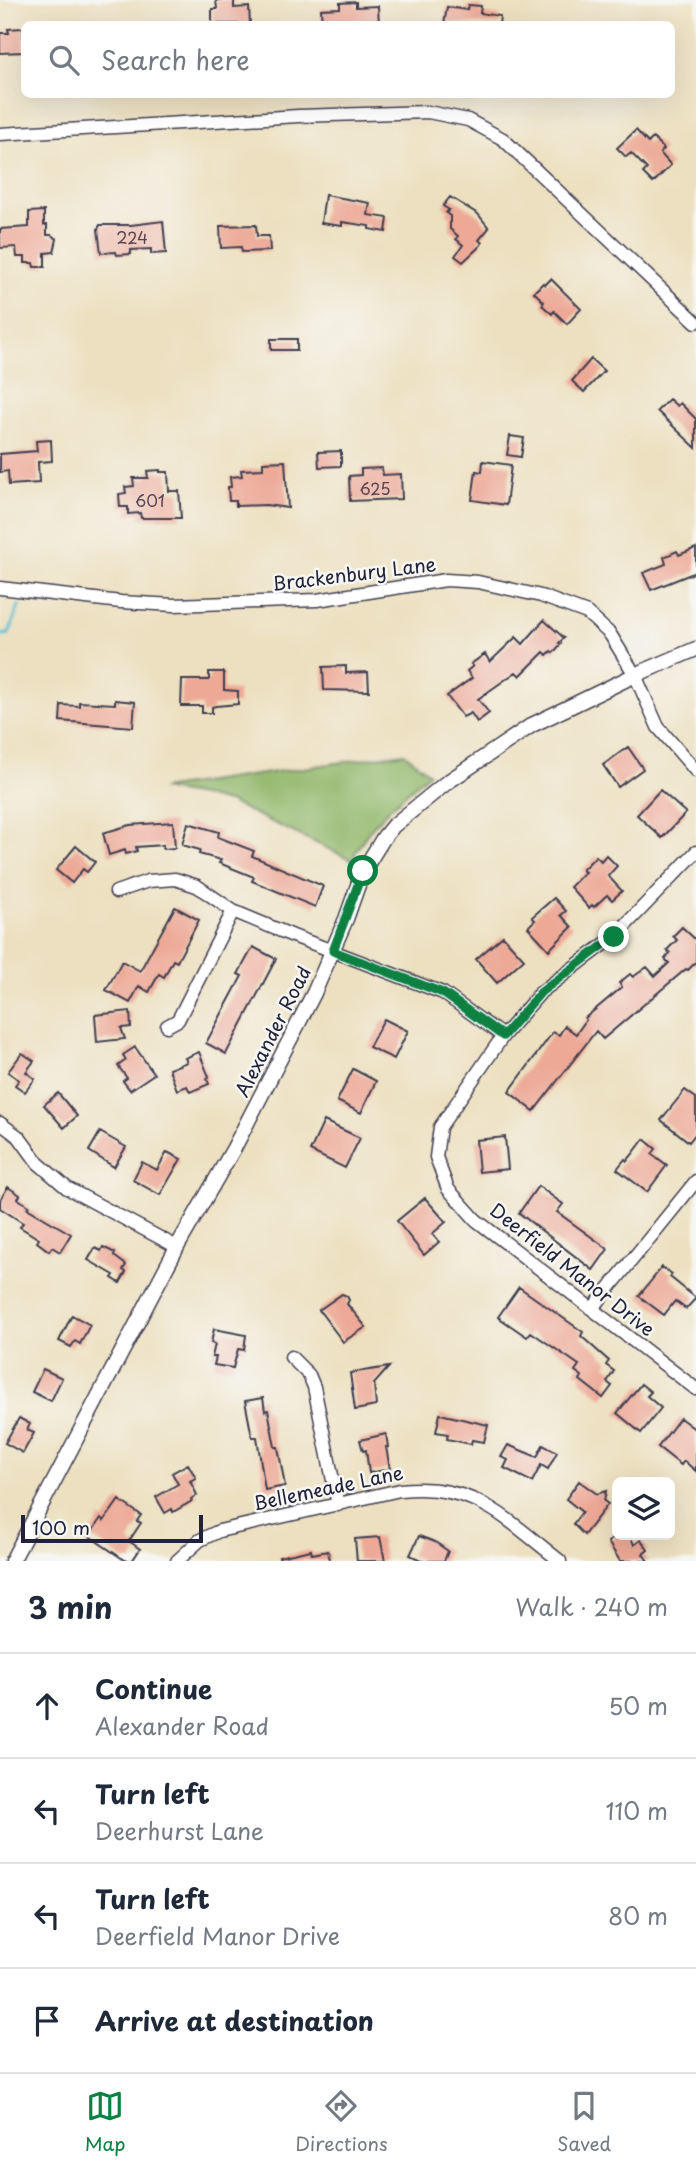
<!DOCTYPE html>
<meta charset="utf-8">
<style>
body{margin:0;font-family:"Playpen Sans",sans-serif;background:#f6f6f7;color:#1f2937}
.controls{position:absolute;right:21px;bottom:21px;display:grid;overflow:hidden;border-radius:10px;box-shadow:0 7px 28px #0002}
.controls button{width:63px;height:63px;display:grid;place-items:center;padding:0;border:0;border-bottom:2px solid #e0e1e3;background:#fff;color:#1f2937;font:35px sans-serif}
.scale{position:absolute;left:21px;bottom:18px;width:182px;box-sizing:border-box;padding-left:7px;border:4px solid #22223b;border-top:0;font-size:19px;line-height:24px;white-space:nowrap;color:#22223b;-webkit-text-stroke:5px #f6f6f2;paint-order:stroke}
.stop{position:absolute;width:21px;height:21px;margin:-16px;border:5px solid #0b8043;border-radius:50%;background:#fff}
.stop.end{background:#0b8043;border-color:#fff;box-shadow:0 2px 7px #0008}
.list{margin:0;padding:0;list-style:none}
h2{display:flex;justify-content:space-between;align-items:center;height:91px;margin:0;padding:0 28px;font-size:30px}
h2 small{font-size:23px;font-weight:400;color:#747a83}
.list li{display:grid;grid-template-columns:46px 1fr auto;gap:21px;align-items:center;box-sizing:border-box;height:105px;padding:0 28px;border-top:2px solid #e0e1e3}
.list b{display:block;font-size:26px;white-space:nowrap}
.list p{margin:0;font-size:23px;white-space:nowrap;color:#747a83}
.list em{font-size:23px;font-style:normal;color:#747a83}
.icon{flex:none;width:38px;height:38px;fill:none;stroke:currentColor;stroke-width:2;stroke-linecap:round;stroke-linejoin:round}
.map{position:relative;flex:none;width:696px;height:1561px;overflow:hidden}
.search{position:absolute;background:#fff;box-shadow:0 7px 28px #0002;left:21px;right:21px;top:21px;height:77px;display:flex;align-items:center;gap:18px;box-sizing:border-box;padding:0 24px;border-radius:10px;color:#747a83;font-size:26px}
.sheet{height:511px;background:#fff}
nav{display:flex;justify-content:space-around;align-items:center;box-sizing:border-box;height:98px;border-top:2px solid #e0e1e3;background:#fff;font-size:19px;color:#747a83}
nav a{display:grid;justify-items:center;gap:4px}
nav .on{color:#0b8043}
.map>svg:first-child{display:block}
.forest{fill:#93b86c;stroke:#5a6d54;stroke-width:2}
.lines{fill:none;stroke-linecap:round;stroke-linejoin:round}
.stream{stroke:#58bfd5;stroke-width:3.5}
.building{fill:#eda996}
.minor-casing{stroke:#403e4f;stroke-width:15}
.tertiary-casing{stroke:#403e4f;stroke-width:17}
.minor{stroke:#fff;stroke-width:12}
.tertiary{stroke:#fff;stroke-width:14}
.route{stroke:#0b8043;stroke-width:9}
.labels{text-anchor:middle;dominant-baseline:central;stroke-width:5;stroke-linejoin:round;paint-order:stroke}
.number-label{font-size:16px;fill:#554452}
.street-label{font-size:19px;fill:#22223b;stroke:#f6f6f2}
</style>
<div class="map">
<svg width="696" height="1561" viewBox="0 0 696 1561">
<rect width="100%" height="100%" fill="#f6f6f2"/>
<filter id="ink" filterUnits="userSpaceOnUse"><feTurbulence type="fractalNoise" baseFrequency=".0143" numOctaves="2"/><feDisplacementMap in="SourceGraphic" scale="14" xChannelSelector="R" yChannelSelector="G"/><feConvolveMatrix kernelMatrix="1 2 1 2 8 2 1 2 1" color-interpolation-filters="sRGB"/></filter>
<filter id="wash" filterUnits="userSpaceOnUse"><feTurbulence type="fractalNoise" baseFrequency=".00686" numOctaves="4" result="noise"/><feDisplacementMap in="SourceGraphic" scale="28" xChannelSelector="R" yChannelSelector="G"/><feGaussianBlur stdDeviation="1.57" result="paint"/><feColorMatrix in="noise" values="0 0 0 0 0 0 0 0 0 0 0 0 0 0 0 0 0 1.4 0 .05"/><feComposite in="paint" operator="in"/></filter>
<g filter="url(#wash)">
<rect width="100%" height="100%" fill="#ede0c0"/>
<path class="forest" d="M404,753L429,773C401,798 367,824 352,860L231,803L207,797L161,789Z"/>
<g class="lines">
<path class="stream" d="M0,635L9,634L19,606"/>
</g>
<g id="blocks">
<path class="building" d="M216,0H234V8L249,7L250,24H212V9H217Z
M356,2V7L378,6L379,24H322L321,9L340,8V3Z
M468,5L481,6L480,13L500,16L499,24H444L447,7L467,10Z
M23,28L24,52L0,53V33H9L8,29Z
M636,130L648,143L653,138L664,149L660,153L671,165L653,183L643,173L647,169L631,153L626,157L617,148Z
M325,195L370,203L368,215L388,218L386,232L369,229V226L342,222V226L321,223Z
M450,197L478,214L489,228L479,240L482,243L480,246L463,262L455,256L463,245L456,239L458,236L450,229V216L446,213L449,210L443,206Z
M44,211V225H47V235H51L57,239L54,252L45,253V267H34L33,263H25V257H17L16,247L0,248V229L29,227V212Z
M163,221L166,253L151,254V249L131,250V254L117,255L116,252L101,253L98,229L100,225H131Z
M256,225L257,236H269L270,251L242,252L241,247L221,248L220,226Z
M551,279L581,309L567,324L554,311L552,314L542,305L544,302L534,292L543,283L545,285Z
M271,339H297V350H271Z
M591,359L604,371L584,392L572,381Z
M669,399L677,406L680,403L696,419V448L657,411Z
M510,436L524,438L521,457L507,455Z
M51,440L52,461L38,462L39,483L9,485L8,471L0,472V454L37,451L36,441Z
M341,451V466L319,467L318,452Z
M285,461L288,508L266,505L236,506V501H229L228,487H231L230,477L242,476L241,470L263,469V462Z
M483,461L511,465L506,505L472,500L476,471L482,472Z
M382,468L383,475L401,474L402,499L350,501L349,476L361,475V469Z
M160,470V472H168L169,491H179L181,518H141L140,513L128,514V507H120L119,494L126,493L125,487L134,486L133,478H148L147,471Z
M696,548V572L651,590L643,573L666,564L664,557L677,551L679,555Z
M544,620L564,638L559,643L561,644L553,653L551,651L547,655L544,652L520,676L516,672L478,699L489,713L477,722L471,713L463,717L447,696L472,678L467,671L473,666L471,664L485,654L490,662L516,637L523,644Z
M346,666V673L368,672L369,691L324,690L323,667Z
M209,672H224V690L238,691V704L216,706L212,707V713H202V706H181L182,680H209Z
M115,700L135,702L133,727L60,721L61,705L79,706V702L115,704Z
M628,747L643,769L618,787L603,765Z
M660,790L686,813L662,838L637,815Z
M173,822L175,848L163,849V845L136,847L137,851L126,854L125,850L109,855L103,833L130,825Z
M188,823L219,832L218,837L254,851L252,856L323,886L315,907L252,881L254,877L219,863L221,860L199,854L200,850L182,845Z
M76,846L95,862L87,872L83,869L72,883L56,870Z
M606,855L617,866L608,876L622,891L612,900L607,895L594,907L592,905L589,908L570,887L585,872L582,870L596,856L601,861Z
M554,898L566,911L561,915L572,927L549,950L528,927L535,920L532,917Z
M175,907L199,920L177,962L173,960L164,977L159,974L149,992L139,986L130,1003L106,990L122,961L140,971Z
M682,927L696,940V962L688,970L686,969L603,1039L596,1031L534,1111L509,1092L553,1032L559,1035L565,1026L576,1034L586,1020L585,1018L622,987L619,983L630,974L633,977L647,967L655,976L669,963L665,959L670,953L667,950L677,940L673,936Z
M503,936L524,959L497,983L476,959Z
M253,947L276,959L226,1054L206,1043L242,976L238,974Z
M130,1011L131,1027L121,1028L125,1039L97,1042L95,1015Z
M384,1019L408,1031L394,1059L369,1047Z
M135,1047L154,1074L130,1090L123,1081L127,1078L118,1066L126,1060L123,1055Z
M199,1052L209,1077L207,1079L209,1084L190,1092L187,1086L177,1090L169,1069L187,1062L185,1058Z
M22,1053L34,1061L26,1072L35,1079L25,1092L15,1085L19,1080L8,1072Z
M353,1069L376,1081L361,1113L337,1101Z
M685,1090L696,1098V1133L689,1142L661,1120Z
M58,1093L77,1116L64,1128L44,1105Z
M324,1121L360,1138L345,1168L310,1151Z
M100,1132L126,1147L114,1167L89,1151Z
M505,1137L508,1169L479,1172L476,1140Z
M644,1139L656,1149L652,1154L667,1165L647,1192L617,1169L625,1159L627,1161L632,1155Z
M167,1152L181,1159L160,1195L133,1180L142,1162L157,1170Z
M538,1186L563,1204L557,1212L608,1249L593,1270L519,1213Z
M8,1187L20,1195L18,1199L29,1206L27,1208L71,1234L60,1252L52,1247L49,1251L37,1242L39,1239L20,1227L23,1223L0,1208V1200Z
M425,1198L446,1222L432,1234L439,1242L424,1255L397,1221Z
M103,1247L115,1253L114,1256L126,1265L123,1270L126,1272L120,1283L112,1278L114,1275L88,1260L95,1248L101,1251Z
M662,1267L672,1274L670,1277L696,1298L686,1309L675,1301L664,1315L639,1296Z
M519,1287L583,1332L581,1336L609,1361L606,1365L614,1371L607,1382L612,1386L603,1398L580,1380L582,1376L575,1371L579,1365L531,1332L527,1337L498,1317Z
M342,1294L347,1296L349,1300L347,1304L366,1327L343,1342L319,1310Z
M72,1315L90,1325L80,1344L75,1341L71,1347L59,1341Z
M214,1329L246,1335L244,1350L238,1349L233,1368L214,1365L216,1357H212L215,1344L211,1343Z
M389,1367L374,1384L376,1406L355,1410L350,1373Z
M43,1369L62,1378L51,1401L32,1392Z
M641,1384L651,1392L647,1396L661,1408L641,1433L617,1413Z
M263,1398L265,1411L268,1410L275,1447H278L285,1486L265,1490L257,1437H252L245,1401Z
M440,1414L488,1425L484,1442L472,1440L471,1444L447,1439L448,1434L436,1432Z
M19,1418L30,1424L27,1430L34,1433L23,1453L5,1443Z
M680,1418L696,1430V1471L684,1461L681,1465L658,1447Z
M386,1434L388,1447H386L390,1469L369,1473L366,1450L363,1451L360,1440Z
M508,1445L537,1457L543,1445L557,1452L548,1469L541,1465L532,1482L504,1468L508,1460L501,1457Z
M188,1464L196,1478L190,1481L197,1495L191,1499L192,1501L173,1512L172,1509L165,1513L156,1497L178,1484L172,1473Z
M579,1481L597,1494L606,1491L604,1501L608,1504L584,1535L573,1524L582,1512L566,1499Z
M119,1500L141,1515L137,1521L141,1523L129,1541L140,1549L132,1561H126L89,1536L101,1518L104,1521Z
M618,1535H630L634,1545L641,1540L648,1550L643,1554L648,1561H620L608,1542Z
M419,1536L435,1542L448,1551L444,1561H423L410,1555Z
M380,1537L385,1561H357L355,1539Z
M311,1550L312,1554L328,1551L330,1561H280L279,1557Z"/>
</g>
</g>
<g filter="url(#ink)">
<use href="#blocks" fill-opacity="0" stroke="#403e4f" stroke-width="2"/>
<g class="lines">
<g class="minor-casing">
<path id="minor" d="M0,134L298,116L428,112L468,120L503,139L696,322
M0,588L121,602L174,605L317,600L446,580L478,582L541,596L587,613L610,634L635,675L658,727L696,771
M696,852L614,937L541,992L503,1036L440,1127L436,1157L448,1189L476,1220L696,1389
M116,892L148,881L175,879L197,886L233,911L293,936L443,993L503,1036
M167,1026L178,1020L233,911
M0,1123L19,1137L38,1163L67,1188L177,1247
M593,1308L696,1181
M291,1357L309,1375L314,1387L338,1505
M177,1561L200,1540L219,1531L400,1490C475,1482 506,1519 560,1561"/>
</g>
<g class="tertiary-casing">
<path id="tertiary" d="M12,1561L177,1247L234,1148L314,993L346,919L363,871L384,837L393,826L446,783L532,725L635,675L696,649"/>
</g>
<use href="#minor" class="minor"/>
<use href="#tertiary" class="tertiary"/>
</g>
</g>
<g class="lines" filter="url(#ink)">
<path class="route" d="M363,871L333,951L443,993L503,1036L541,992L614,937"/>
</g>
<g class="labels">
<g class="number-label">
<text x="132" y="237">224</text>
<text x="375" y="488">625</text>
<text x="150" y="500">601</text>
</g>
<g class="street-label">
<text transform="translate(354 573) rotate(-7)">Brackenbury Lane</text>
<text transform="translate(272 1031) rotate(-63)">Alexander Road</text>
<text transform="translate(573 1269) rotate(38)">Deerfield Manor Drive</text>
<text transform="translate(328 1487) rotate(-12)">Bellemeade Lane</text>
</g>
</g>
</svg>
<div class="controls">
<button><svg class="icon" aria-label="layers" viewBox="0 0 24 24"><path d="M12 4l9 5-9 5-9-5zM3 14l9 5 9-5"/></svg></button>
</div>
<div class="scale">100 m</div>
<div class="stop" style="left:363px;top:871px"></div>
<div class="stop end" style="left:614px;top:937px"></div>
<div class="search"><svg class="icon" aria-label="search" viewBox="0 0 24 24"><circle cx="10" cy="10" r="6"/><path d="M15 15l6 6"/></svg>Search here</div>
</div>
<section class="sheet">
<h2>3 min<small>Walk · 240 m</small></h2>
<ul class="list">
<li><svg class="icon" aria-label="ahead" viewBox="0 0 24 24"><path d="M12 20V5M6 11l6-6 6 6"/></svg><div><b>Continue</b><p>Alexander Road</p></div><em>50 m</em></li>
<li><svg class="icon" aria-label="left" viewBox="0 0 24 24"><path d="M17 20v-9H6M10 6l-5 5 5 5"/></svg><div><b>Turn left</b><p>Deerhurst Lane</p></div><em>110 m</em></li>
<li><svg class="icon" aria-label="left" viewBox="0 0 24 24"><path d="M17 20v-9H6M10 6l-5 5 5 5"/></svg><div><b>Turn left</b><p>Deerfield Manor Drive</p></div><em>80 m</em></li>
<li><svg class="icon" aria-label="arrive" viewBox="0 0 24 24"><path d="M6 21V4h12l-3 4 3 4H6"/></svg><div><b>Arrive at destination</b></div></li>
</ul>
</section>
<nav>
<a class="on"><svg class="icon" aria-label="map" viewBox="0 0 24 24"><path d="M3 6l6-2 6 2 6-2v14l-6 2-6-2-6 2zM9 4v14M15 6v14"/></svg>Map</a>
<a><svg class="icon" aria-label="directions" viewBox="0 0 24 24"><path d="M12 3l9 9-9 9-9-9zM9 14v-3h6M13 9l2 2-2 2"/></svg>Directions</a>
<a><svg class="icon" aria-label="saved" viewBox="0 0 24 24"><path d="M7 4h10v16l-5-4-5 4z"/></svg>Saved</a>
</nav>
